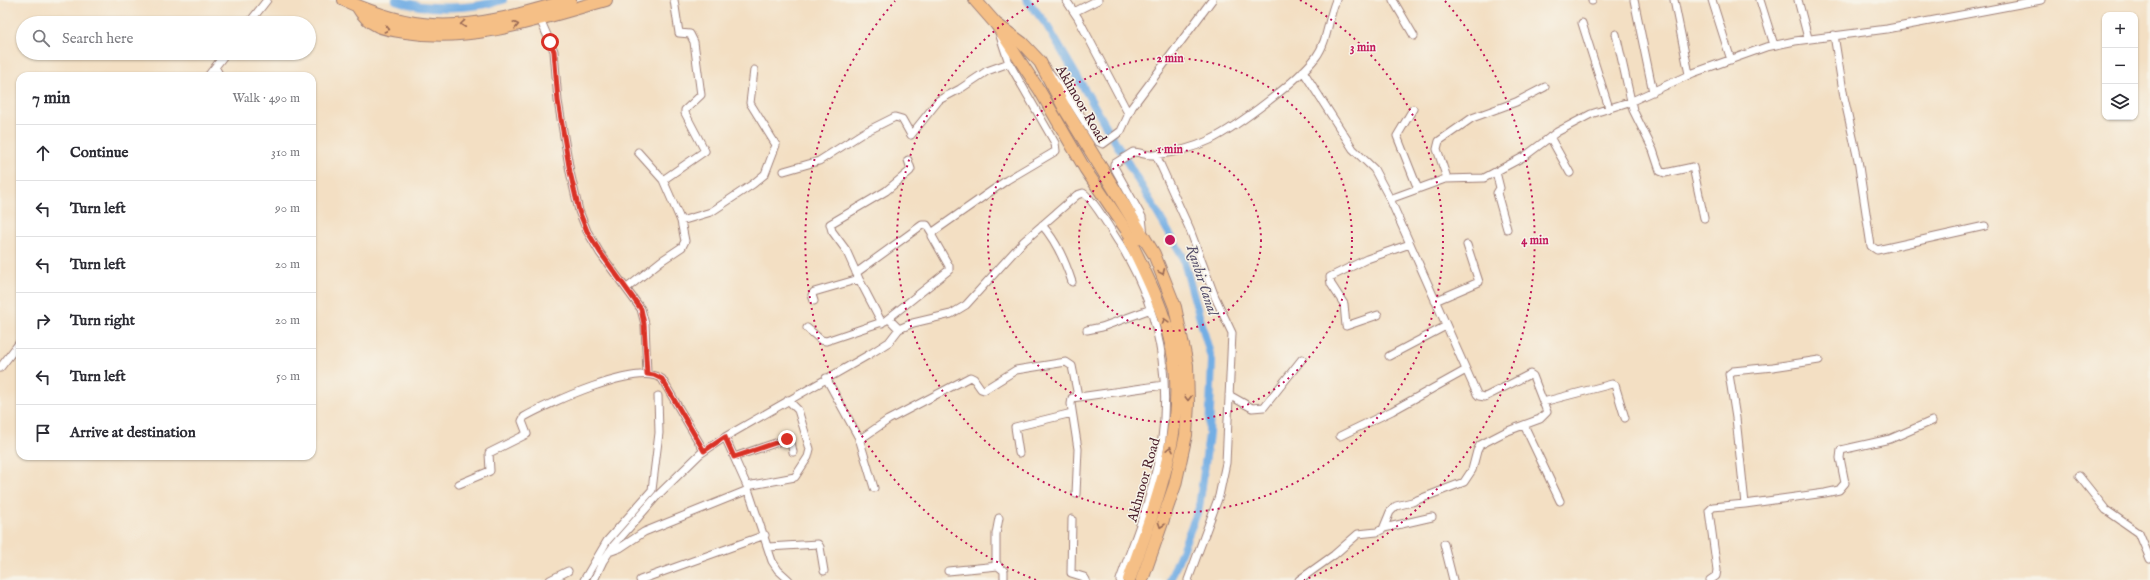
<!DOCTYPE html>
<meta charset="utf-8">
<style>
body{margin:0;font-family:"IM FELL English",serif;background:#f2f2f3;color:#2b2b33}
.controls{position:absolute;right:12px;top:12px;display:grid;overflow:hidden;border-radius:8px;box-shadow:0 1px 3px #0004}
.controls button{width:36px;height:36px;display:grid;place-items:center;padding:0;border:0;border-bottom:1px solid #e1e1e2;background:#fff;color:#2b2b33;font:20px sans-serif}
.stop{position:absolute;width:12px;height:12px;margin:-9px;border:3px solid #d93025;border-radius:50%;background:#fff}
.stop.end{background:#d93025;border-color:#fff;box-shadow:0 1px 4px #0008}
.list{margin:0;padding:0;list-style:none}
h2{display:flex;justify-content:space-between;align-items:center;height:52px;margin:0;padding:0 16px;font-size:17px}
h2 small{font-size:13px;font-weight:400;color:#7c7c81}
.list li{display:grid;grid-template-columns:26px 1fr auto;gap:12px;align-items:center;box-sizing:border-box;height:56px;padding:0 16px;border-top:1px solid #e1e1e2}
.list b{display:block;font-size:15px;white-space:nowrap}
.list em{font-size:13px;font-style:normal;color:#7c7c81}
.icon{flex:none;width:22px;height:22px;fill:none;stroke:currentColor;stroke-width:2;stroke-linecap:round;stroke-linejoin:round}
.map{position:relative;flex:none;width:2150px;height:580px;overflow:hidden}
.search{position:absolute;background:#fff;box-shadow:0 1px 3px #0004;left:16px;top:16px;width:300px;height:44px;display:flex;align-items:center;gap:10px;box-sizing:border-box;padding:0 14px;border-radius:22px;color:#7c7c81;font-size:15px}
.panel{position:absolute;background:#fff;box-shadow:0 1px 3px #0004;left:16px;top:72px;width:300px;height:388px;border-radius:12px}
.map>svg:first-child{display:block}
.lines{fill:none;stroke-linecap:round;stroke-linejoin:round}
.canal{stroke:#73aee4;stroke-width:8}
.street-casing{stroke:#9e7f77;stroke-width:9}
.primary-casing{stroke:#9e7f77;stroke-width:13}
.highway-casing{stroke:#9e7f77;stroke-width:14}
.street{stroke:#fff;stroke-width:7}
.primary{stroke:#f5bf86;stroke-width:11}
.highway{stroke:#f5bf86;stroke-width:12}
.oneway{stroke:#976754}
.route{stroke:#d93025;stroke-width:5}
.ring{fill:none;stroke:#c2185b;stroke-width:2;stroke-dasharray:2 4}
.labels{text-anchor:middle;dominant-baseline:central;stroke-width:3;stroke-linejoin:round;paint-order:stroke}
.street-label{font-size:14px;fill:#4a1f2b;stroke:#f7f3e8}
.water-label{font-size:15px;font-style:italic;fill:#58516c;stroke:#f7f3e8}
.centre{fill:#c2185b;stroke:#f7f3e8;stroke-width:2}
.ring-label{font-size:12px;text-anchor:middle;font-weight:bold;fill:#c2185b;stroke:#f7f3e8;stroke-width:3;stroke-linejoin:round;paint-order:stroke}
</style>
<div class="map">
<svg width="2150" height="580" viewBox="0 0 2150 580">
<rect width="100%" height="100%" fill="#f7f3e8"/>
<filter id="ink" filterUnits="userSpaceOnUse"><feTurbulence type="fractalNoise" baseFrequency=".025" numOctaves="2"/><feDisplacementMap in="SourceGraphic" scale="8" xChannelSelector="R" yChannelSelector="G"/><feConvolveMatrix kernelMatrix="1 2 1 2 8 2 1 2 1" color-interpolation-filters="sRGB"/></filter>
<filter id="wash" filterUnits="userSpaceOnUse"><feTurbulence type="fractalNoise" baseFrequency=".012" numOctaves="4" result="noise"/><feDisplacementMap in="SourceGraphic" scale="16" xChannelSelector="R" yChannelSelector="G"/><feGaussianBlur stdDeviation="0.9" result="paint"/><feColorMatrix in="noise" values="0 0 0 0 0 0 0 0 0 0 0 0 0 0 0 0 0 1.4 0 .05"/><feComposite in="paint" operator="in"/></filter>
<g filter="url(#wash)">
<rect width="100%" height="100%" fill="#f3dfc3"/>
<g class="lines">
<path class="canal" d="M396,0C424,11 474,9 503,0
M1027,0L1046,24L1182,255L1212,361L1209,434L1199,508L1170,580"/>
</g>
</g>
<g filter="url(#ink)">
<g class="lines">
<g class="street-casing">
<path id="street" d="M1066,0L1078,18L1128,113
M1393,0L1414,36
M1592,0V1
M1634,0L1653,92
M1674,0L1689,74
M1712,0L1731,60
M1760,0L1774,45
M1798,0L1808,38
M1074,12L1098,0
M540,19L554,51L558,101L570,172L579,211L587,231L600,253L641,309L645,324L647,374
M249,23L267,0
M1582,23L1609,108
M1616,34L1633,110L1653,150L1660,171L1665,173L1693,167L1704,218
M1834,35L1844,97L1858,160L1871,246L1877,250L1985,226
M215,67L220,76
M1303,71L1353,149L1374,169L1390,199L1445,179L1484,178L1525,156L1557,132L1591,114L1632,101L1693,73L1766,47L1795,41L1887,29L2041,0
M1050,73L1074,105L1097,141L1103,144L1121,131L1132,107L1212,0
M208,76L226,53
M1413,109L1397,136L1418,189
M1550,137L1570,173
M1156,155L1190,230L1215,297L1232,333L1226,463L1219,496L1188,580
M784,171L819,161L863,133L895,117L902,119L911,135L939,100L960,89L987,71L1009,63
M1496,172L1500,188L1497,193L1507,229
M1447,178L1437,149L1439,141L1472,118L1516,102L1545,87
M663,180L705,151L685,113V110L701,95L694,42L690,34L679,33L674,0
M681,221L711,212L753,184L765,174L776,145L750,103L754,70
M1042,225C1057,242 1065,261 1072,282
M1144,236L1142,217L1114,167V164L1133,152C1140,152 1147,156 1154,155C1173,153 1193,148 1210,140C1238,126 1298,81 1316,57C1328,41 1328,18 1336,0
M856,273L922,225H927L932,233
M627,288L661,261L682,247L685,241L681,221L663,180L638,152
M814,301L812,295L814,292L859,279
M1435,301L1479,282L1467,245
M1378,315L1346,326L1344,304L1331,284L1330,277L1367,259L1410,244
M889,319L899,329L913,323L951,314L966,305L1023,242L1077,195L1083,193C1093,198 1113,234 1120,244C1165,317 1176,399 1153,483C1145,516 1131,548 1120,580
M882,323L859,279L846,250L832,231L830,224L886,191L910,171L911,169L908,160
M807,328L821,340L826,341L885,321L949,270V266L932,236L933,232L1007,180L1056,151L1055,143L1009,63L1000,36
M1087,330L1102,327L1151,309
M1389,356L1446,326
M0,368L20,342
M826,378L859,438L874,488
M1229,395L1252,408L1264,407L1302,359
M1543,402L1612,384L1615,385L1625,418
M1524,425L1560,501
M1340,436L1392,411L1466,370
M725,437L747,486L772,561L778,570L789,580
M859,440L888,420L970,377L974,379L981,389L984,390L1016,370L1066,362L1072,366L1078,396
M1019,453L1015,427L1072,413
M734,457L787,439L791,442L793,452
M2079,476L2106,510L2139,533L2150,559
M459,484L490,471L489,453L527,434L522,421L524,417C547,404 639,361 662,379L704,451
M747,486L795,477L808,457L810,449L798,410L788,400
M1076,494L1078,449L1071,404L1072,398L1164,385
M1745,504L1825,493L1839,490L1845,483L1840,458L1841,450L1890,439L1932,421
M999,518L996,534V562L998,566L1004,571V580
M1072,519L1071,573L1084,577L1086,580
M1384,528L1432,517
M1444,544L1453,580
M768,547L818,544L820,547L824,571
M609,552L620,548L644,532L748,490
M948,571L998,566
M550,580L568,571
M584,580L607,541L652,490L659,433L658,396
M594,580L603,561L614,545L657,496L700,454L725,437L870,354L889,342L899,329
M640,580L765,535
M1299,580L1334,555L1358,534L1377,532L1383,529L1390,512L1396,506L1412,502L1464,482L1472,470L1477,451L1480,445L1505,432L1540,419L1547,412L1533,376L1530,374L1485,397L1479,396L1477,394L1390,199
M1710,580L1716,576L1717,570L1709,511L1713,507L1745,504L1736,418L1729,374L1733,371L1773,367L1819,360"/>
</g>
<g class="primary-casing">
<path id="primary" d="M997,26L1040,91L1085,169L1133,240"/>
</g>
<g class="highway-casing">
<path id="highway" d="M344,0C370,12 402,23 432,25C478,28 526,13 570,0
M975,0L996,24L1022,43L1040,62L1065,109L1154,254L1175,307L1187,365L1188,404L1186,435L1175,485L1142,580
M357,6C369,27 384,29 406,32C475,43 540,18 606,0
M1129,580C1154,507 1189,427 1172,348C1164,310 1147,276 1130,241L1144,237"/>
</g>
<use href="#street" class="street"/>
<use href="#primary" class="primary"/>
<use href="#highway" class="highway"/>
</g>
<defs><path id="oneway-chevron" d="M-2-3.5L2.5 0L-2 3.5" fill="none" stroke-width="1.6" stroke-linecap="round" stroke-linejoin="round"/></defs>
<g class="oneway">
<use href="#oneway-chevron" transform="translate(463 24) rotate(174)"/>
<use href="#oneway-chevron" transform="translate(516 25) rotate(-14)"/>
<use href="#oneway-chevron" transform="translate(387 29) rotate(13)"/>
<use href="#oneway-chevron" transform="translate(1162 272) rotate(66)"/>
<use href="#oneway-chevron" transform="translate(1165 321) rotate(-107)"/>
<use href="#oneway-chevron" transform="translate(1188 398) rotate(90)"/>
<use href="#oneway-chevron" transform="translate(1170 449) rotate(-78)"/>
<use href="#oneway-chevron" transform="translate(1161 525) rotate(109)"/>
</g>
</g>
<g class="lines" filter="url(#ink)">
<path class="route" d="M550,42L554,51L558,101L570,172L579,211L587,231L600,252L641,309L644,324L647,374L654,375L662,379L704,451L725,437L734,457L787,439"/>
</g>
<g class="ring">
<circle cx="1170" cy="240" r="91"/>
<circle cx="1170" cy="240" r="182"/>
<path d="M1300 0A273 273 0 1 1 1040 0"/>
<path d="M1036 580A365 365 0 0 1 895 1M1445 1A365 365 0 0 1 1304 580"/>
</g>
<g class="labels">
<g class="street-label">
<text transform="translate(1081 104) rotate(60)">Akhnoor Road</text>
<text transform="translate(1144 480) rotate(-74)">Akhnoor Road</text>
</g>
<g class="water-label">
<text transform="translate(1202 280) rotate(72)">Ranbir Canal</text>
</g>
</g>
<circle cx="1170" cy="240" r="6" class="centre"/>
<g class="ring-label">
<text x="1363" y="51">3 min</text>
<text x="1170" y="62">2 min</text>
<text x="1170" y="153">1 min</text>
<text x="1535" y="244">4 min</text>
</g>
</svg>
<div class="controls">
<button>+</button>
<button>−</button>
<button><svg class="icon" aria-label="layers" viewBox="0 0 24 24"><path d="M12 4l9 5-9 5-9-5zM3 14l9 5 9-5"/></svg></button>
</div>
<div class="stop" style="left:550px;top:42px"></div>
<div class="stop end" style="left:787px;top:439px"></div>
<div class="search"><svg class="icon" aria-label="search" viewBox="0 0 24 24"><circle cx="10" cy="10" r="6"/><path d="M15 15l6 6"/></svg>Search here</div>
<section class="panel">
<h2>7 min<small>Walk · 490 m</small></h2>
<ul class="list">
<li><svg class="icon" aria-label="ahead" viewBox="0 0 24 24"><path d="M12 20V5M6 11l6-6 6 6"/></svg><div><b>Continue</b></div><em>310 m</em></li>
<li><svg class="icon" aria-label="left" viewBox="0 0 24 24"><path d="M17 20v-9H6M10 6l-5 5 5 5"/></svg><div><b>Turn left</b></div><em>90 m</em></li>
<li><svg class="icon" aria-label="left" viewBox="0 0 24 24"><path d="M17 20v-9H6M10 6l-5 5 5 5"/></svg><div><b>Turn left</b></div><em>20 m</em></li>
<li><svg class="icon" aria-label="right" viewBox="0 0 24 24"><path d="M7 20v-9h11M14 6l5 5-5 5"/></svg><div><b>Turn right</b></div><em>20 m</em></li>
<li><svg class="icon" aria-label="left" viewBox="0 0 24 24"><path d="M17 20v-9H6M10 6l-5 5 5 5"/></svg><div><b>Turn left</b></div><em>50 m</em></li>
<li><svg class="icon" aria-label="arrive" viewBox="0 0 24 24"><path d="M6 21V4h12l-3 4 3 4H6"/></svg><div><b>Arrive at destination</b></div></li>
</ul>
</section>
</div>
